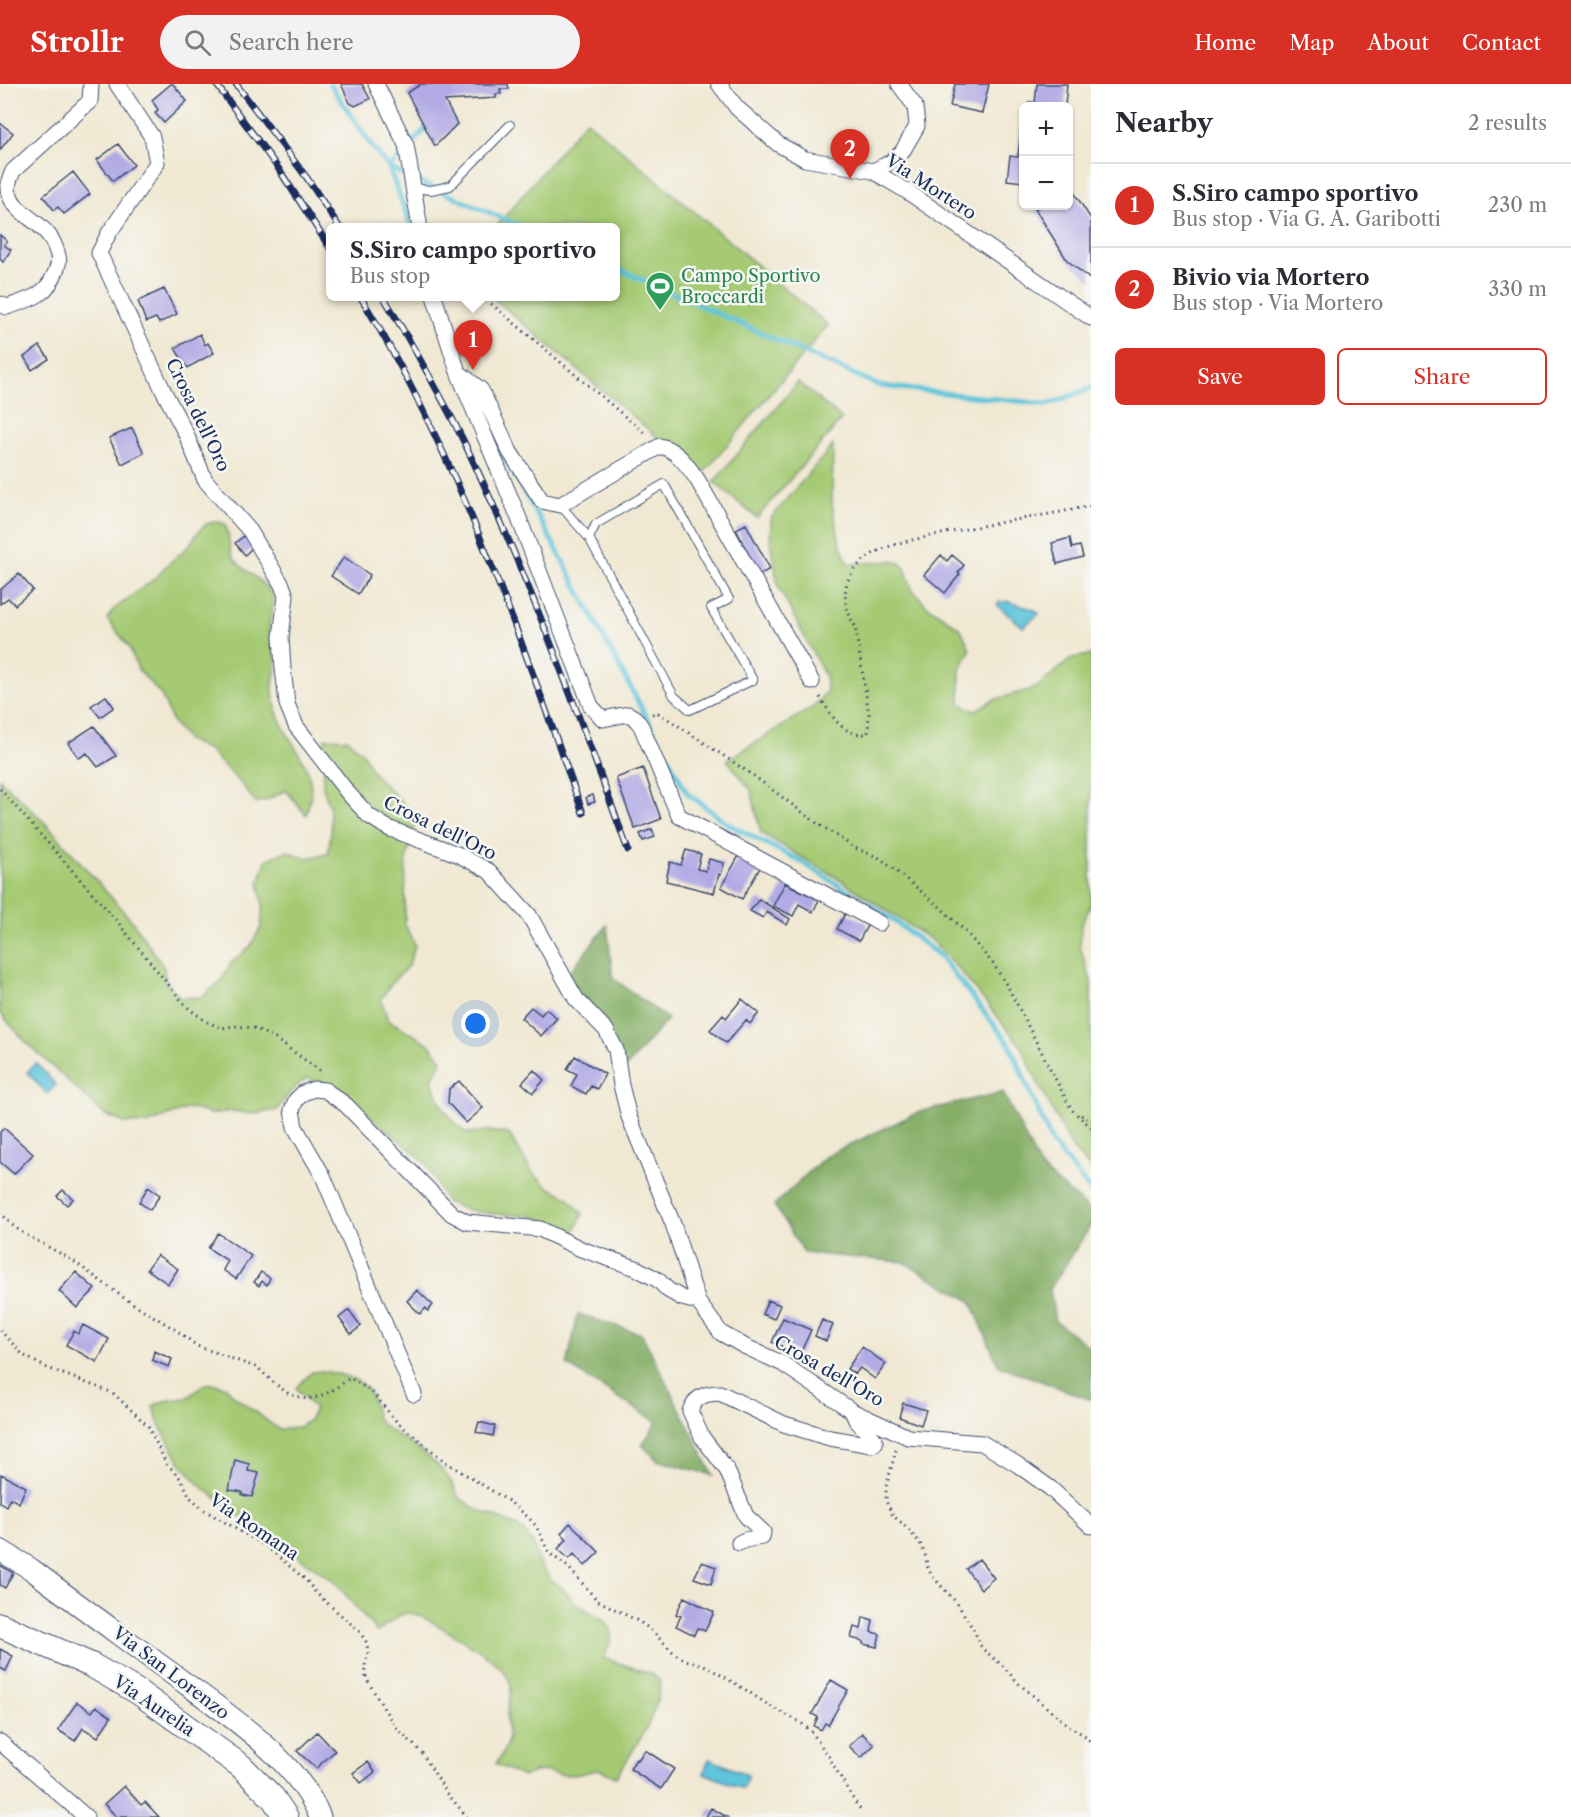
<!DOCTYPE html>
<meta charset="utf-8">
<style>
body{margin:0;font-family:"Libre Caslon Text",serif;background:#f2f2f3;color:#2b2b33}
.controls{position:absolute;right:18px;top:18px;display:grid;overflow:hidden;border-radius:9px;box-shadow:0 2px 4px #0004}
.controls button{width:54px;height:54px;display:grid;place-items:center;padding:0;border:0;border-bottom:2px solid #e1e1e2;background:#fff;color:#2b2b33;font:30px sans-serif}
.you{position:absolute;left:476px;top:940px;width:21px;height:21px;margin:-15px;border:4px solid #fff;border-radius:50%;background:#1a73e8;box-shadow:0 0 0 9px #1a73e833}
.badge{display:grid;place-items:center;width:39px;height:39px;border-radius:50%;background:#d93025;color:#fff;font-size:20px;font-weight:700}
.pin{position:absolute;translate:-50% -50px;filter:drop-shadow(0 2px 3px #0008)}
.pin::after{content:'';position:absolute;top:32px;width:21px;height:18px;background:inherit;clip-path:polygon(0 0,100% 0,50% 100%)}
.popup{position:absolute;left:326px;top:139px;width:294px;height:78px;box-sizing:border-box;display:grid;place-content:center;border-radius:9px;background:#fff;filter:drop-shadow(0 2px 4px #0005);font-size:20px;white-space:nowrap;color:#7c7c81}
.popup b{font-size:22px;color:#2b2b33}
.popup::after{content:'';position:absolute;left:50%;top:100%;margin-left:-12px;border:12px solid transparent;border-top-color:#fff}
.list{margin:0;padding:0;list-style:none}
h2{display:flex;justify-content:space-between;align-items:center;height:78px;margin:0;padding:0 24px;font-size:26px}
h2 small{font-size:20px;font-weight:400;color:#7c7c81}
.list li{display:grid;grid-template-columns:39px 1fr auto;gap:18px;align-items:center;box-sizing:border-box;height:84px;padding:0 24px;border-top:2px solid #e1e1e2}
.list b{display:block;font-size:22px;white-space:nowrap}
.list p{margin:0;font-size:20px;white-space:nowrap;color:#7c7c81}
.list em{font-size:20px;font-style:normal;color:#7c7c81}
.actions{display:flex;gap:12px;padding:18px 24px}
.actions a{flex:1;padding:14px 0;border:2px solid #d93025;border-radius:9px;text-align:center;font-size:21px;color:#d93025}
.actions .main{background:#d93025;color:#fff}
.icon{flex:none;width:33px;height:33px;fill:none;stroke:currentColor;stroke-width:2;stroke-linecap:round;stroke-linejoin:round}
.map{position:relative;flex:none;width:1091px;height:1733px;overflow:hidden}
header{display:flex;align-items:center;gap:36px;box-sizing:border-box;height:84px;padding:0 30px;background:#d93025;color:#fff}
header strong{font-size:28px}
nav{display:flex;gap:33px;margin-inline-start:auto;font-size:21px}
.search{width:420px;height:54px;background:#f2f2f3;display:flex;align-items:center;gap:15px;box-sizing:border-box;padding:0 21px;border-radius:33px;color:#7c7c81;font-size:22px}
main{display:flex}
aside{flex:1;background:#fff}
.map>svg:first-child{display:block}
.green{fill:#a5ca73;stroke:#607c68;stroke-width:1.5}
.forest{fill:#84ae65;stroke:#506e62;stroke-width:1.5}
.water{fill:#5fc5dc;stroke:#3d7a9d;stroke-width:1.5}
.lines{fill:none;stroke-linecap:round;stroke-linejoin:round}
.stream{stroke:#5fc5dc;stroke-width:5}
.building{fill:#b2aae5}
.lane-casing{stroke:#3b4b6f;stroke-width:10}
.street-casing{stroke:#3b4b6f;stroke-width:17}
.secondary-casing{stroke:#3b4b6f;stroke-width:23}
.primary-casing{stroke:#3b4b6f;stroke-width:26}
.path{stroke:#3b4b6f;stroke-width:3;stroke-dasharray:1.5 4.5;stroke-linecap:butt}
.lane{stroke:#fff;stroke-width:8}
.street{stroke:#fff;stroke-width:15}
.secondary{stroke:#fff;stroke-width:21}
.primary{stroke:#fff;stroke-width:24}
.rail-casing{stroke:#1b2f5e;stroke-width:7}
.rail{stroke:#f6f6f2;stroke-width:4.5;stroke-dasharray:14;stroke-linecap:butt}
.labels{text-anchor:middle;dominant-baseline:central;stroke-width:5;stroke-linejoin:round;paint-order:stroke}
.street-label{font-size:18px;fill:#1b2f5e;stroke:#f6f6f2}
.leisure-label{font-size:18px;fill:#27864d;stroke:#f6f6f2;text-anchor:start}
</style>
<header>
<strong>Strollr</strong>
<div class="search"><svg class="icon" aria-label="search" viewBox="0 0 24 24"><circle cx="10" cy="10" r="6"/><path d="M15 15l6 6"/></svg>Search here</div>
<nav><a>Home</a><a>Map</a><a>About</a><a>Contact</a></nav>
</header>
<main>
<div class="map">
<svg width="1091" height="1733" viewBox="0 0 1091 1733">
<rect width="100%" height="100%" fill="#f6f6f2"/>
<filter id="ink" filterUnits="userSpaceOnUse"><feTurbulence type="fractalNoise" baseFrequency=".0167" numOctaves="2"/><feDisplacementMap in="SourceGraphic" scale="12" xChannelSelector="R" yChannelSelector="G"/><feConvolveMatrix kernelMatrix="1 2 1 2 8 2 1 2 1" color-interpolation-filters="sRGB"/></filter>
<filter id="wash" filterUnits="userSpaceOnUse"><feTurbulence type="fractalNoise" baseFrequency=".008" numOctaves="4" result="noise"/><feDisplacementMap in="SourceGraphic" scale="24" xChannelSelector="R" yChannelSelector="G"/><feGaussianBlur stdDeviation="1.35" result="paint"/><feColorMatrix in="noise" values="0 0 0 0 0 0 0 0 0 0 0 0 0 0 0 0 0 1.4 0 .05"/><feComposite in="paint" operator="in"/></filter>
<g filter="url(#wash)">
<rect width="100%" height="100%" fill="#f0e8d2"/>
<path class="green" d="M586,36L828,241L702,391L492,213L616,212V144L496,143Z
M798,298L842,335L757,434L714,398Z
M833,361L832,421L840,459L848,480L893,477L902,480L905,484L912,505L926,521L961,545L970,566L960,586V620L975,627L993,616L1036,604L1072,574L1091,571V821L1081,841L1080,863L1091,897V1085L1073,1065L1037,997L1021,962L961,888L930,855L842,797L761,749L751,706L727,676L813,623L827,607L825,592L778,502L770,456L771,434Z
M216,437L225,440C230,450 228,461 232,471C240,487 262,493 271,509C277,521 269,533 269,545C269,556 275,565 276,576C277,587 272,597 273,607C274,619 277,632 283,642C294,664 312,683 311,709C310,716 308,724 306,731L286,706L267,716L256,719L242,701L209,666L187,656L172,637L162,612L138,585L129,563L107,535L113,526L158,492L165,483L189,462L195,452L205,441Z
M325,654L347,655L363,669L373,689L405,721L415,742L406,777L405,820V841L415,861L409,881L393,897L381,915L388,936L428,959L442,976L432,996C439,1020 446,1032 466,1049L488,1047L509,1050L532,1088L548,1103L568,1113L583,1130L573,1150L532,1132L491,1130L468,1126L446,1118L425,1078L346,1012L327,1000L306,994L289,1010L277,1026L255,1030L233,1027L211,1030L189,1024L146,1040L125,1039L105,1031L25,957L0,929V695L49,743L132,837L164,884L166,898L181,914L202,913L220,898L232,878L250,863L261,843L263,820L259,799L266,776L286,767L306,774L328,770L331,748L330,725L323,703Z
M323,1287C344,1291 368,1295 373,1318C376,1329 374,1331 381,1340C409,1360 448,1379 458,1413L476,1425L518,1442L526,1450L533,1459L539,1479L545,1488L552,1497L561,1503L576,1520L604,1536L611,1545V1556L604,1574L651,1590L660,1597C661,1626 632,1669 616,1693L598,1685C589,1688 579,1691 569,1691C550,1690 542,1682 523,1693L496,1680C510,1659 508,1658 507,1633C506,1624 511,1615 511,1606C511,1580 469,1561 449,1548C441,1543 417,1528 408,1529C397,1530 385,1542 377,1548L334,1497L232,1427L200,1401L181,1380L161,1344L153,1322L164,1317L187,1314L205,1300H216L226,1303L234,1312L278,1345H290L301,1342L310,1335L315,1325L296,1304L312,1288Z"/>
<path class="forest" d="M607,841L613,894L668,935L622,988L583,916L567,891Z
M1003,1008L1040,1083L1091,1127V1141L1050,1205L1055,1237L1091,1264V1316L998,1281L971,1217L904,1178L804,1169L774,1121L826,1072L919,1028Z
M578,1230L642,1250L713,1391L657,1376L642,1361L657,1338L567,1281Z"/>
<path class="water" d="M1000,517L1003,519L1007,517L1035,526L1039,530L1023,543L997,521Z
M36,979L56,1001L47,1010L27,988Z
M709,1675L748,1691L743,1705L704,1689Z"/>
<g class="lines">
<path class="stream" d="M330,0L371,61L389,84L412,144
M389,84L524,144
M389,84L429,41
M616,184L880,302L1045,320L1055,318L1091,304
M455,255L469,292
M492,351L557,466L687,709L728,740L802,778L893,836L939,871L1010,961L1052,1059L1091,1107"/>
</g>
<g id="blocks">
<path class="building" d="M171,0H173L187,17L164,39L155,29L158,26L152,16Z
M341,0H362L370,15L355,22L350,19Z
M421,0H508L509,5H500L501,10H496V14L445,17L457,40L435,62L407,9Z
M955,0H989L982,29L950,22Z
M1037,0H1067L1065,22H1029V18L1035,19Z
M0,39L13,49L0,66Z
M1021,48H1023V98L1007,96L1010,72L1018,73Z
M118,60L134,81L113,97L97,76Z
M73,88L90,110L64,130L58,123L54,126L43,112Z
M1068,99L1091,135V196L1067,176L1035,125L1041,122H1068Z
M0,151L7,157L4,161L11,166L3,178L0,175Z
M164,205L177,230L159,239L156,234L146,238L138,217Z
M200,250L205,261L208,259L214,269L187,284L175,264Z
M40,262L49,275L32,286L24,273Z
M132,344L144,369L122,380L109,354Z
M746,440L770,485L759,491L736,445Z
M244,452L254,462L245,471L235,459Z
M1070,454L1072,464L1080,462L1083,473L1057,480L1052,459Z
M941,471L947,477L952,471L964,481L958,489L960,490L945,509L924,491Z
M344,473L370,491L358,510L331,492Z
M19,490L33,506L15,521L8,514L0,520V506Z
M106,612L114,623L100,633L91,622Z
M94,642L116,672L98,683L87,669L79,674L68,659Z
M643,684L661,735L635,745L616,694Z
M593,711L595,718L588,720L586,713Z
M652,745L655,753L643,757L640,750Z
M686,766L701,770L697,785L706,787L709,775L724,779L721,791L719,790L714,809L666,797L670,778L681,781Z
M740,770L761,782L742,815L721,803Z
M785,799L819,816L813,828L799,820L793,832L773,822Z
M759,815L790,835L787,841L767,828L763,834L750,827Z
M846,828L868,840L859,857L837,845Z
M742,915L759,929L750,940L746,936L726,959L710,946L723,931L726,934Z
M531,923L541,931L546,925L557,934L541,952L521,934Z
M575,972L605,990L597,1005L591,1002L586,1010L571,1002L577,990L567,985Z
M534,986L544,996L533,1009L522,999Z
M459,997L483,1024L466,1039L448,1019L449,1005Z
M4,1044L33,1070L14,1090L0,1078V1048Z
M148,1103L160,1111L150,1126L139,1118Z
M63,1106L73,1115L67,1121L57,1112Z
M218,1149L251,1172L236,1195L223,1186L228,1177L208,1164Z
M157,1171L178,1185L168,1200L147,1185Z
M76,1188L95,1205L77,1224L59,1207Z
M261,1188L270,1194L267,1201L262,1197L259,1202L254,1198Z
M417,1206L433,1221L428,1227L426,1224L420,1230L407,1217Z
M768,1216L780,1221L774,1235L762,1230Z
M349,1226L361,1242L351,1250L339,1234Z
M783,1234L811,1246L800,1270L772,1258Z
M822,1236L833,1241L826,1257L815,1252Z
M83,1241L109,1255L97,1278L66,1261L74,1247L78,1250Z
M862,1263L886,1280L875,1295L860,1284L855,1290L847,1285Z
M154,1267L172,1275L169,1283L152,1276Z
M903,1319L926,1326L921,1341L899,1333Z
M479,1338L495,1342L493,1352L476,1348Z
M235,1376L249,1380L248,1387L259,1389L252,1413L242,1411V1408L229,1406Z
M1,1390L26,1403L19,1419L10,1414L6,1422L0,1418Z
M570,1439L599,1468L585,1482L574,1470L569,1475L558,1465L567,1455L561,1449Z
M979,1475L994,1494L981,1505L966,1485Z
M702,1478L716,1483L711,1500L694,1494Z
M0,1481L13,1489L5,1504L0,1501Z
M684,1513L714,1528L705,1547L697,1544L694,1551L676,1542L681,1532L676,1530Z
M863,1533L873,1536L871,1548L880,1550L877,1563L863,1560V1557L851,1554L854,1543L861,1545Z
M0,1565L13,1572L6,1587L0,1584Z
M831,1596L848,1606L828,1641L825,1639L821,1646L814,1642L818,1633L812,1630Z
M77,1618L92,1628L96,1622L111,1633L98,1653L83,1644L75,1657L58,1646Z
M317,1648L335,1667L316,1684L297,1667Z
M862,1649L874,1661L861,1674L849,1662Z
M645,1666L674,1685L661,1705L630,1685L636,1675L638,1676Z
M368,1678L375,1688L361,1699L353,1689Z
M124,1702L141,1721L145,1718L159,1733H117L104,1720Z
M711,1724L727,1733H706Z"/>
</g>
</g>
<g filter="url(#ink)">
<use href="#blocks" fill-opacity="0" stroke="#3b4b6f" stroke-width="1.5"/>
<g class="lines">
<g class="lane-casing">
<path id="lane" d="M413,104L431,106L450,102L510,41
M560,421L589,454L674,612L690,626L753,596L711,524L729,515L664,400L596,440L589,454"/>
</g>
<g class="street-casing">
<path id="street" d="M117,0L152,53L157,79L109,149L99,169L163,306L186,350L205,396L250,447L282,501L286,512L281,553L283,584L287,620L296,642L348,709L369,732L388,744L457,770L489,787L529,831L576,915L606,946L616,966L621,1001L629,1033L673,1140L698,1218L721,1249L744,1262L783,1280L852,1327L908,1353L982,1359L1018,1381L1050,1404L1091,1442
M376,0L406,61L420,144
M719,0L737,24L778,60L805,75L873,87L908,108L1091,234
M873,87L891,78L902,68L917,42L915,22L899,0
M434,212L458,288L518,432L591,622L603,635L628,630L635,634L641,642L679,732L879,839
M0,220L7,223C30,215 47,212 56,187C60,177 59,174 56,165C46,136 16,133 9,109C6,102 10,94 13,87L90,17L91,0
M458,288L481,306L510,368L542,417L560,421L660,362C676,365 687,381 697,395L812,598
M414,1310L323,1092L295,1043L292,1026L296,1016L303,1009L314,1005L325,1006L346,1021L452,1130L467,1138L540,1145L581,1165L636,1184L658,1196L668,1206L682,1214L698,1218
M739,1459L745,1456L762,1453L763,1448L746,1432L727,1386L702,1353L690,1327C695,1313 705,1309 720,1309L784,1340L830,1354L872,1361L875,1359V1356L856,1336L852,1327
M0,1658L86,1733"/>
</g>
<g class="secondary-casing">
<path id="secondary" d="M0,1466L31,1485C77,1520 124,1554 171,1589C220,1625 297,1674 320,1733"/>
</g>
<g class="primary-casing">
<path id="primary" d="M0,1541L93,1582L138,1608L241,1682L273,1714L286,1733"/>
</g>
<path class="path" d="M482,212L647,351
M820,613C833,634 842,652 868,650L869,630L855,542C838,514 843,489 871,471C889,460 912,456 932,452C985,440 1038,433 1091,422
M652,630L658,629L671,637L754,692L814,737L855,764L880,774L938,821L966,848L994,881L1009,905L1071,1025L1091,1043
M0,705L110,829L186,922L205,937L221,944L235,942L254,944L274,954L322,988
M1081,1031L1091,1038
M0,1128L12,1141L23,1149L72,1176L124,1214L179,1248L197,1262L258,1284L274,1299L289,1310L306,1315L317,1313L330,1308L350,1294L371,1307L397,1338L447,1379L510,1418L528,1433L536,1442L549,1469L568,1483L597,1516L638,1537L650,1545L675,1570L685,1576L704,1581L746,1606L768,1621L800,1638L811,1647L829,1673L855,1718L862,1727
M0,1246L23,1271L45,1283L113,1309L148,1342L166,1379L181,1395L190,1413L204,1426L267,1463L306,1496L316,1509L359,1547L367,1559L368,1570L365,1579L366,1594L380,1618L394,1641L422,1669L447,1709L467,1733
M896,1366L886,1403V1417L893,1432L903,1440L920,1459L926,1473L927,1482L932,1492L957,1519L975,1548L980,1561L985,1567L1002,1581L1018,1599L1069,1642L1087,1653L1091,1659"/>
<use href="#lane" class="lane"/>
<use href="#street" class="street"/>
<use href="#secondary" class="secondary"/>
<use href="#primary" class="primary"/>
<g class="rail-casing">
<path id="rail" d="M216,0L278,84L330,164
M236,0L307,94L340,144
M360,212C459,373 519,552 583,729
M383,212C411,259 439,307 463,356C527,488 577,627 628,766"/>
</g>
<use href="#rail" class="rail"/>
</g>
</g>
<defs>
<g id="stadium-pin" transform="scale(1.5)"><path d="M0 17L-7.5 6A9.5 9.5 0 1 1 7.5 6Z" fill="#2e9e5b" stroke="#f6f6f2"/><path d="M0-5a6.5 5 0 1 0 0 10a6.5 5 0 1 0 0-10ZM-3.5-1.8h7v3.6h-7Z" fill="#fff"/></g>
</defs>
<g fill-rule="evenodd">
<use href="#stadium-pin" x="660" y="202"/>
</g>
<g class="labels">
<g class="street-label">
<text transform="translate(931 103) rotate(33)">Via Mortero</text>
<text transform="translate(198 331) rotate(64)">Crosa dell'Oro</text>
<text transform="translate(440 744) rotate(26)">Crosa dell'Oro</text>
<text transform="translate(829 1287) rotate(30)">Crosa dell'Oro</text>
<text transform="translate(254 1443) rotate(34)">Via Romana</text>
<text transform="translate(171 1589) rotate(37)">Via San Lorenzo</text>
<text transform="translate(154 1622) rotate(34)">Via Aurelia</text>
</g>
<g class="leisure-label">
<text x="681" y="192">Campo Sportivo<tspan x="681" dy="21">Broccardi</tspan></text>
</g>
</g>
</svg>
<div class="controls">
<button>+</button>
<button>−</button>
</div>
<div class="you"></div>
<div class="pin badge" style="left:473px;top:286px">1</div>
<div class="popup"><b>S.Siro campo sportivo</b>Bus stop</div>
<div class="pin badge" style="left:850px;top:95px">2</div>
</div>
<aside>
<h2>Nearby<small>2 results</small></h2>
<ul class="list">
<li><span class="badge">1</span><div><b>S.Siro campo sportivo</b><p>Bus stop · Via G. A. Garibotti</p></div><em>230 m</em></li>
<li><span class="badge">2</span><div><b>Bivio via Mortero</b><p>Bus stop · Via Mortero</p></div><em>330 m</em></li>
</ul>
<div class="actions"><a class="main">Save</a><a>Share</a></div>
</aside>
</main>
